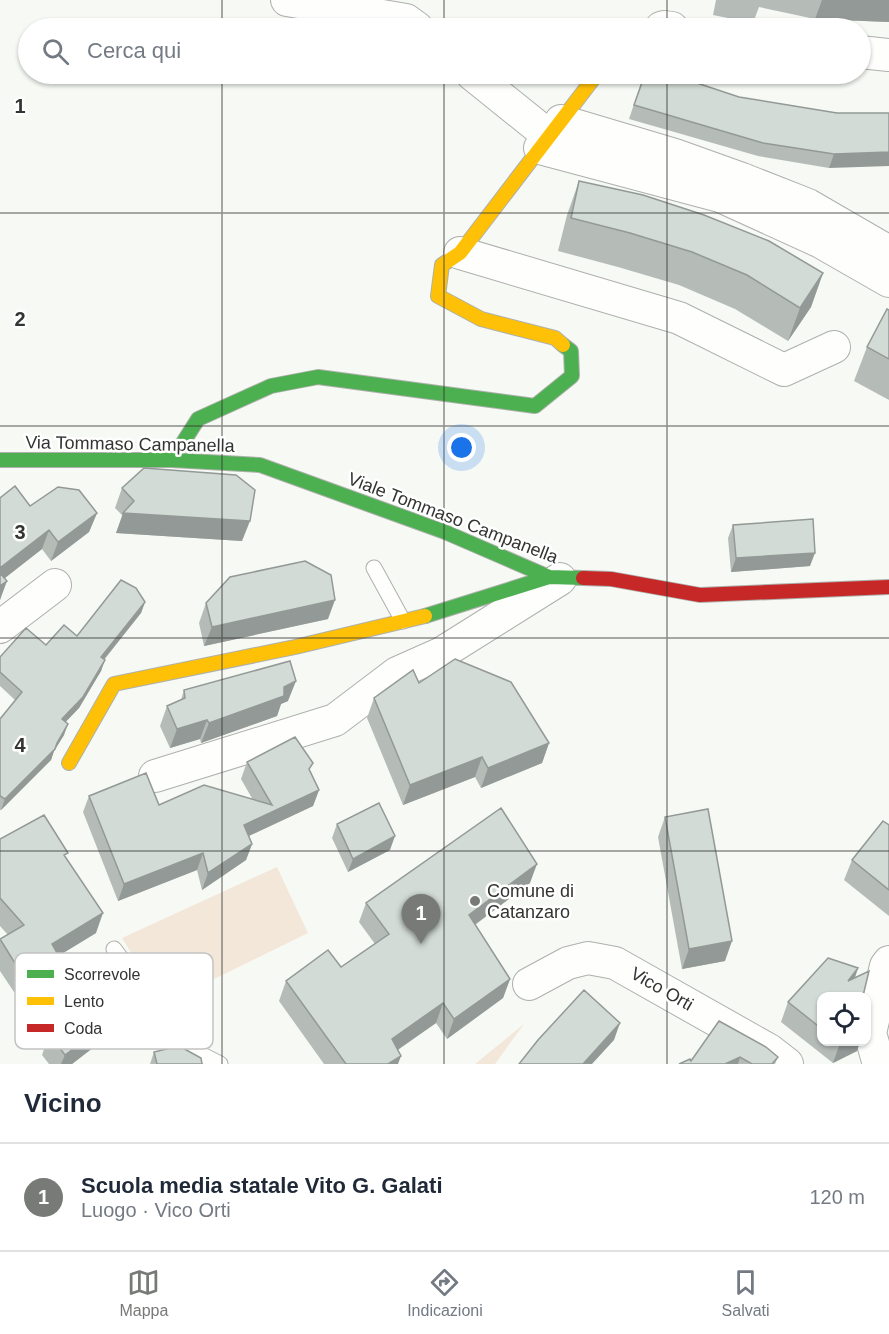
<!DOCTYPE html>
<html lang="it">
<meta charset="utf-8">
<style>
body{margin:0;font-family:Arial,sans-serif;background:#f2f2f3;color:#1f2937}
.controls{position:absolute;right:18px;bottom:18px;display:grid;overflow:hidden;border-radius:12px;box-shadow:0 2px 4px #0004}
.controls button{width:54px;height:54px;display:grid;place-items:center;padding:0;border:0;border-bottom:2px solid #e0e1e3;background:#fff;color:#1f2937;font:30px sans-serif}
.you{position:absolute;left:462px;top:448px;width:21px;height:21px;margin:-15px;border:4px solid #fff;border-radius:50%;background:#1a73e8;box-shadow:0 0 0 9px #1a73e833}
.badge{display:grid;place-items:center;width:39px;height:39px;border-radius:50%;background:#777a76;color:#fff;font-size:20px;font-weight:700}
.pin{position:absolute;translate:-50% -50px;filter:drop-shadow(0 2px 3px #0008)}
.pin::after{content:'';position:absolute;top:32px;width:21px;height:18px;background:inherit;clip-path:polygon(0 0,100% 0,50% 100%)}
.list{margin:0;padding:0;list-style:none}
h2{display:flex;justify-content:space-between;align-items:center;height:78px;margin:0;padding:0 24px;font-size:26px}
h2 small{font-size:20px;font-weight:400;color:#747a83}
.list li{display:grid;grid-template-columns:39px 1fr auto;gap:18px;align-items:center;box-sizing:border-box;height:108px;padding:0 24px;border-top:2px solid #e0e1e3}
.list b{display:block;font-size:22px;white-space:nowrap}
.list p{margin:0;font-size:20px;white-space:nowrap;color:#747a83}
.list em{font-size:20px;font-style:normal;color:#747a83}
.icon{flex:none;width:33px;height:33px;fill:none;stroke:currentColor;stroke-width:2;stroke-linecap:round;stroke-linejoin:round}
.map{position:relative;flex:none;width:889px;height:1064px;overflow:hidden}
.search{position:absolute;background:#fff;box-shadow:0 2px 4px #0004;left:18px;right:18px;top:18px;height:66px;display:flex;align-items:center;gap:15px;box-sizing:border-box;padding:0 21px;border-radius:33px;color:#747a83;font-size:22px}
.sheet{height:186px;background:#fff}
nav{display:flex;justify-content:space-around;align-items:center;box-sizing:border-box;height:84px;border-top:2px solid #e0e1e3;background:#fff;font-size:16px;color:#747a83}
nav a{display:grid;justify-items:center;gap:3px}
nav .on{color:#777a76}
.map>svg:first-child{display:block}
.green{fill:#f2e7d9}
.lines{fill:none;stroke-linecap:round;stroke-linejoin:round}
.lane-casing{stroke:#aeb0ac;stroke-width:17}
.street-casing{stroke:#aeb0ac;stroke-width:34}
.fast-casing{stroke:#aeb0ac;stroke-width:16}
.slow-casing{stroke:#aeb0ac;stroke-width:16}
.jam-casing{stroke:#aeb0ac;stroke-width:16}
.lane{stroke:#fefefd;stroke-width:15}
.street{stroke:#fefefd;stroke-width:32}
.fast{stroke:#4caf50;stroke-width:14}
.slow{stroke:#ffc107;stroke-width:14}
.jam{stroke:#c62828;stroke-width:14}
.wall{fill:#b5bcb8}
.shaded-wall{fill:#939996}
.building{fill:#d2dbd6;stroke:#939996;stroke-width:1.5}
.grid{fill:none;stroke:#333532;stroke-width:1.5;stroke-opacity:0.55}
.poi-dot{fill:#777a76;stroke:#fff;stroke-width:2}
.labels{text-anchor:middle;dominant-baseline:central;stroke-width:5;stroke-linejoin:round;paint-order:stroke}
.street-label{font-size:18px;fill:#333532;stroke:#fff}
.poi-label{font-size:18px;fill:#333532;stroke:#fff;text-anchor:start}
.key{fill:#fff;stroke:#c2c2c2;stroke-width:1.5}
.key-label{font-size:16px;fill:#333532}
.grid-label{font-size:20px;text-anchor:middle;font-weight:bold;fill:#333532;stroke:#fff;stroke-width:5;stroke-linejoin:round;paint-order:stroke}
</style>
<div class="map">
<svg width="889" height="1064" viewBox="0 0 889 1064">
<rect width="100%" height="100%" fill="#f6f9f4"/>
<path class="green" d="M277,867L308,933L163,1004L122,938Z
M524,1024L495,1064H475Z"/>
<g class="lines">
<g class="lane-casing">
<path id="lane" d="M374,568L403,621
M114,949L187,1047L220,1064"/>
</g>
<g class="street-casing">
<path id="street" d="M287,0L406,20L417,28
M661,28L664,27L672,28
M860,52L889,55
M472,74L549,136
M561,121L675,155L742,179L808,205L889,252
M540,148L720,196L821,242L889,281
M460,253L679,318L784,370L834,347
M0,627L55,585
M155,776L335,720L397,673L442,653L560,579
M529,984L568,963L588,958L615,963L769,1050L787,1064
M878,1061L870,1033L886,966L889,962"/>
</g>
<g class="fast-casing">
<path id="fast" d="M0,460H172L260,465L445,532L549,577L583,578
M172,460L198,419L271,386L318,377L535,406L572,376L571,351L563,345
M425,616L549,577"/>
</g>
<g class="slow-casing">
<path id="slow" d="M563,345L555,338L481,319L438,296L442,265L460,253L597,74
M69,763L114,684L295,647L425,616"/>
</g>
<g class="jam-casing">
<path id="jam" d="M583,578L611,579L700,595L889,587"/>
</g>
<use href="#lane" class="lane"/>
<use href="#street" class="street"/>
<use href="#fast" class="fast"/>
<use href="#slow" class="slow"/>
<use href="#jam" class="jam"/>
</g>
<path class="wall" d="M716,0H889V22L815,19L759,7L753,23L713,15Z
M644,74L667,76L739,97L837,113H889L829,168L758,156L629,119Z
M579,181L823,273L811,307L788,341L735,309L679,285L618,267L558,251L567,215Z
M889,310V400L854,381L867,347Z
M122,488L242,541L116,533L123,516L115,508Z
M0,498L30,506L97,513L89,532L51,561L42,549L4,578L0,600Z
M733,525L810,566L731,572L728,538Z
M145,602L141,613L104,660L101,671L79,708L65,722L64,735L54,751L51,760L1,810H0V719L15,700L0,686V657L77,636Z
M206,603L328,619L204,646L199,623Z
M419,683L549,743L542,763L481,788L475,777L403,805L367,718L374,698Z
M184,690L288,701L281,704L277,716L201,743L200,739L170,748L160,726L167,706L181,700Z
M247,762L310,771L319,790L313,806L249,836L252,844L246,860L202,890L197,870L118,901L83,812L89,796L159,805L253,800L241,779Z
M665,817L725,961L682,969L658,837Z
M337,824L390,850L348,872L332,838Z
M889,825V916L844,880L852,860Z
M0,839L66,857L96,933L55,958L49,973L14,992L0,971V940L8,935L0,926Z
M530,883L475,925L510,979L503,998L447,1039L436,1023L398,1050V1064H324L279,1001L286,981L341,967L375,944L359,922L366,903Z
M127,953L152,1017L122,1039L116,1030L72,1064H49L42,1055L47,1041L41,1033L48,1013Z
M858,968L855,978L822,996V1041H860L857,1051L833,1063L781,1022L788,1002Z
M719,1021L778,1057L775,1064H679L691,1061Z
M154,1052L202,1064H150Z"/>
<path class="shaded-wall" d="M822,0H889V22L815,19Z
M889,152V166L829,168L834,154Z
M823,273L811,307L788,341L800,308Z
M97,513L89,532L51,561L58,542Z
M123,513L250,521L242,541L116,533Z
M49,530L42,549L0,582V568Z
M815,553L810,566L731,572L736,558Z
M7,581L0,600V586Z
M335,600L328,619L204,646L212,627Z
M145,602L141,613L97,668L101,657Z
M105,660L101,671L79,708L58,730L62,719Z
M296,681L288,701L281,704L277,716L201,743L209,723Z
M207,720L200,739L170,748L177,729Z
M68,724L64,735L54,751L51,760L1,810L5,799L57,743Z
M549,743L542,763L481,788L488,768Z
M482,757L475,777L403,805L410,785Z
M319,790L313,806L238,841L244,825Z
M395,836L390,850L348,872L353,859Z
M252,844L246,860L202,890L208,873Z
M203,853L197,870L118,901L124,884Z
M537,864L530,883L461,935L469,915Z
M103,913L96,933L55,958L49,973L14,992L21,973L52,944Z
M732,941L725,961L682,969L689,949Z
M858,968L851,988L848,981Z
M510,979L503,998L447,1039L454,1019Z
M159,997L152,1017L122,1039L130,1019Z
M443,1003L436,1023L384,1059L392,1039Z
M123,1011L116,1030L72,1064H61L65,1055Z
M620,1023L614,1040L592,1064H583Z
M844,1041H860L857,1051L833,1063L840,1043Z
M401,1056L398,1064H388Z
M740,1057L738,1064H725Z"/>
<path class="building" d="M645,74H667V77L668,74H670L739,97L837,113H889V152L834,154L763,143L634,105Z
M579,181L643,195L704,215L769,241L823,273L800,308L747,275L692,252L630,233L571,218Z
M887,309L889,310V359L867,347Z
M144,468L236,475L255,490L250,521L123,513L134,501L122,488Z
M15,486L30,506L58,487L79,490L97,513L58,542L49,530L0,568V498Z
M813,519L815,553L736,558L733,525Z
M305,561L331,575L335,600L212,627L206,603L230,577Z
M0,573L7,581L0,586Z
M121,580L136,588L145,602L101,657L105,660L83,697L62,719L68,724L57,743L55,749L5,799L0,796V719L22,692L0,672V657L26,628L46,645L64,625L77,636Z
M455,659L511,682L549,743L488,768L482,757L410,785L374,698L413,670L419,683Z
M290,661L296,681L284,687V696L209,723L207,720L177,729L167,706L185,698L184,690Z
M295,737L313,763L309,769L319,790L244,825L252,844L208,873L203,853L124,884L89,796L146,773L159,805L204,785L272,805L247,762Z
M379,803L395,836L353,859L337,824Z
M501,808L537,864L469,915L510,979L454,1019L443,1003L392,1039L401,1056L388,1064H346L286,981L328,950L341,967L389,934L366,903Z
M708,809L732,941L689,949L665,817Z
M44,815L68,853L64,855L103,913L52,944L57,953L21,973L0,939L24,925L0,898V839Z
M883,821L889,825V890L852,860Z
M127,953L159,997L130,1019L123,1011L65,1055L50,1035L59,1028L48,1013Z
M828,958L858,968L848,981L869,971L863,996H822V1029L788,1002Z
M584,990L620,1023L583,1064H519L538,1040Z
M719,1021L766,1047L778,1057L772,1064H752L740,1057L725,1064H679L690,1059L691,1061Z
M179,1046L201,1058L202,1064H157L154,1052Z"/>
<path class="grid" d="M222,0V28M444,0V28M667,0V28M222,74V1064M444,74V1064M667,74V1064M0,213H889M0,426H889M0,638H889M0,851H889"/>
<circle class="poi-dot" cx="475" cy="901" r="6"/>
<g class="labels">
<g class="street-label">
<text transform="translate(130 444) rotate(1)">Via Tommaso Campanella</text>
<text transform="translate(453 518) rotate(21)">Viale Tommaso Campanella</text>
<text transform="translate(662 989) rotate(30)">Vico Orti</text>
</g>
<g class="poi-label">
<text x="487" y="891">Comune di<tspan x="487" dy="21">Catanzaro</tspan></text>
</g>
</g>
<rect x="15" y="953" width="198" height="96" rx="9" class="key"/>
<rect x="27" y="970" width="27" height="8" fill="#4caf50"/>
<rect x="27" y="997" width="27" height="8" fill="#ffc107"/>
<rect x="27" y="1024" width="27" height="8" fill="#c62828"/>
<g class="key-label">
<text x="64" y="980">Scorrevole</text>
<text x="64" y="1007">Lento</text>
<text x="64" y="1034">Coda</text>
</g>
<g class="grid-label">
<text x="20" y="113">1</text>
<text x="20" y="326">2</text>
<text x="20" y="539">3</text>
<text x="20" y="752">4</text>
</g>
</svg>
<div class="controls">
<button><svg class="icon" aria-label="locate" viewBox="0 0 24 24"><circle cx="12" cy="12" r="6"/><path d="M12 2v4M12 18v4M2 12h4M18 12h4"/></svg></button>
</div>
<div class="you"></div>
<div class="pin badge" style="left:421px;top:944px">1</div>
<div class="search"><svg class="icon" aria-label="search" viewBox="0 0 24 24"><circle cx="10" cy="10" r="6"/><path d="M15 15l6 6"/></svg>Cerca qui</div>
</div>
<section class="sheet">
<h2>Vicino<small></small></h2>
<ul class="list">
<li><span class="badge">1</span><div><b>Scuola media statale Vito G. Galati</b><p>Luogo · Vico Orti</p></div><em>120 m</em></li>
</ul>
</section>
<nav>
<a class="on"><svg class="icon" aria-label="map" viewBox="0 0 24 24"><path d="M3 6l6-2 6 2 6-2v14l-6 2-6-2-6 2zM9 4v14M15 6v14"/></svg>Mappa</a>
<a><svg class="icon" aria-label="directions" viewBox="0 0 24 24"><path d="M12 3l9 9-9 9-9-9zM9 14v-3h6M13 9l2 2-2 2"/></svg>Indicazioni</a>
<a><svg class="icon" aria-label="saved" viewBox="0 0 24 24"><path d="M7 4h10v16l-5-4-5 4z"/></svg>Salvati</a>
</nav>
